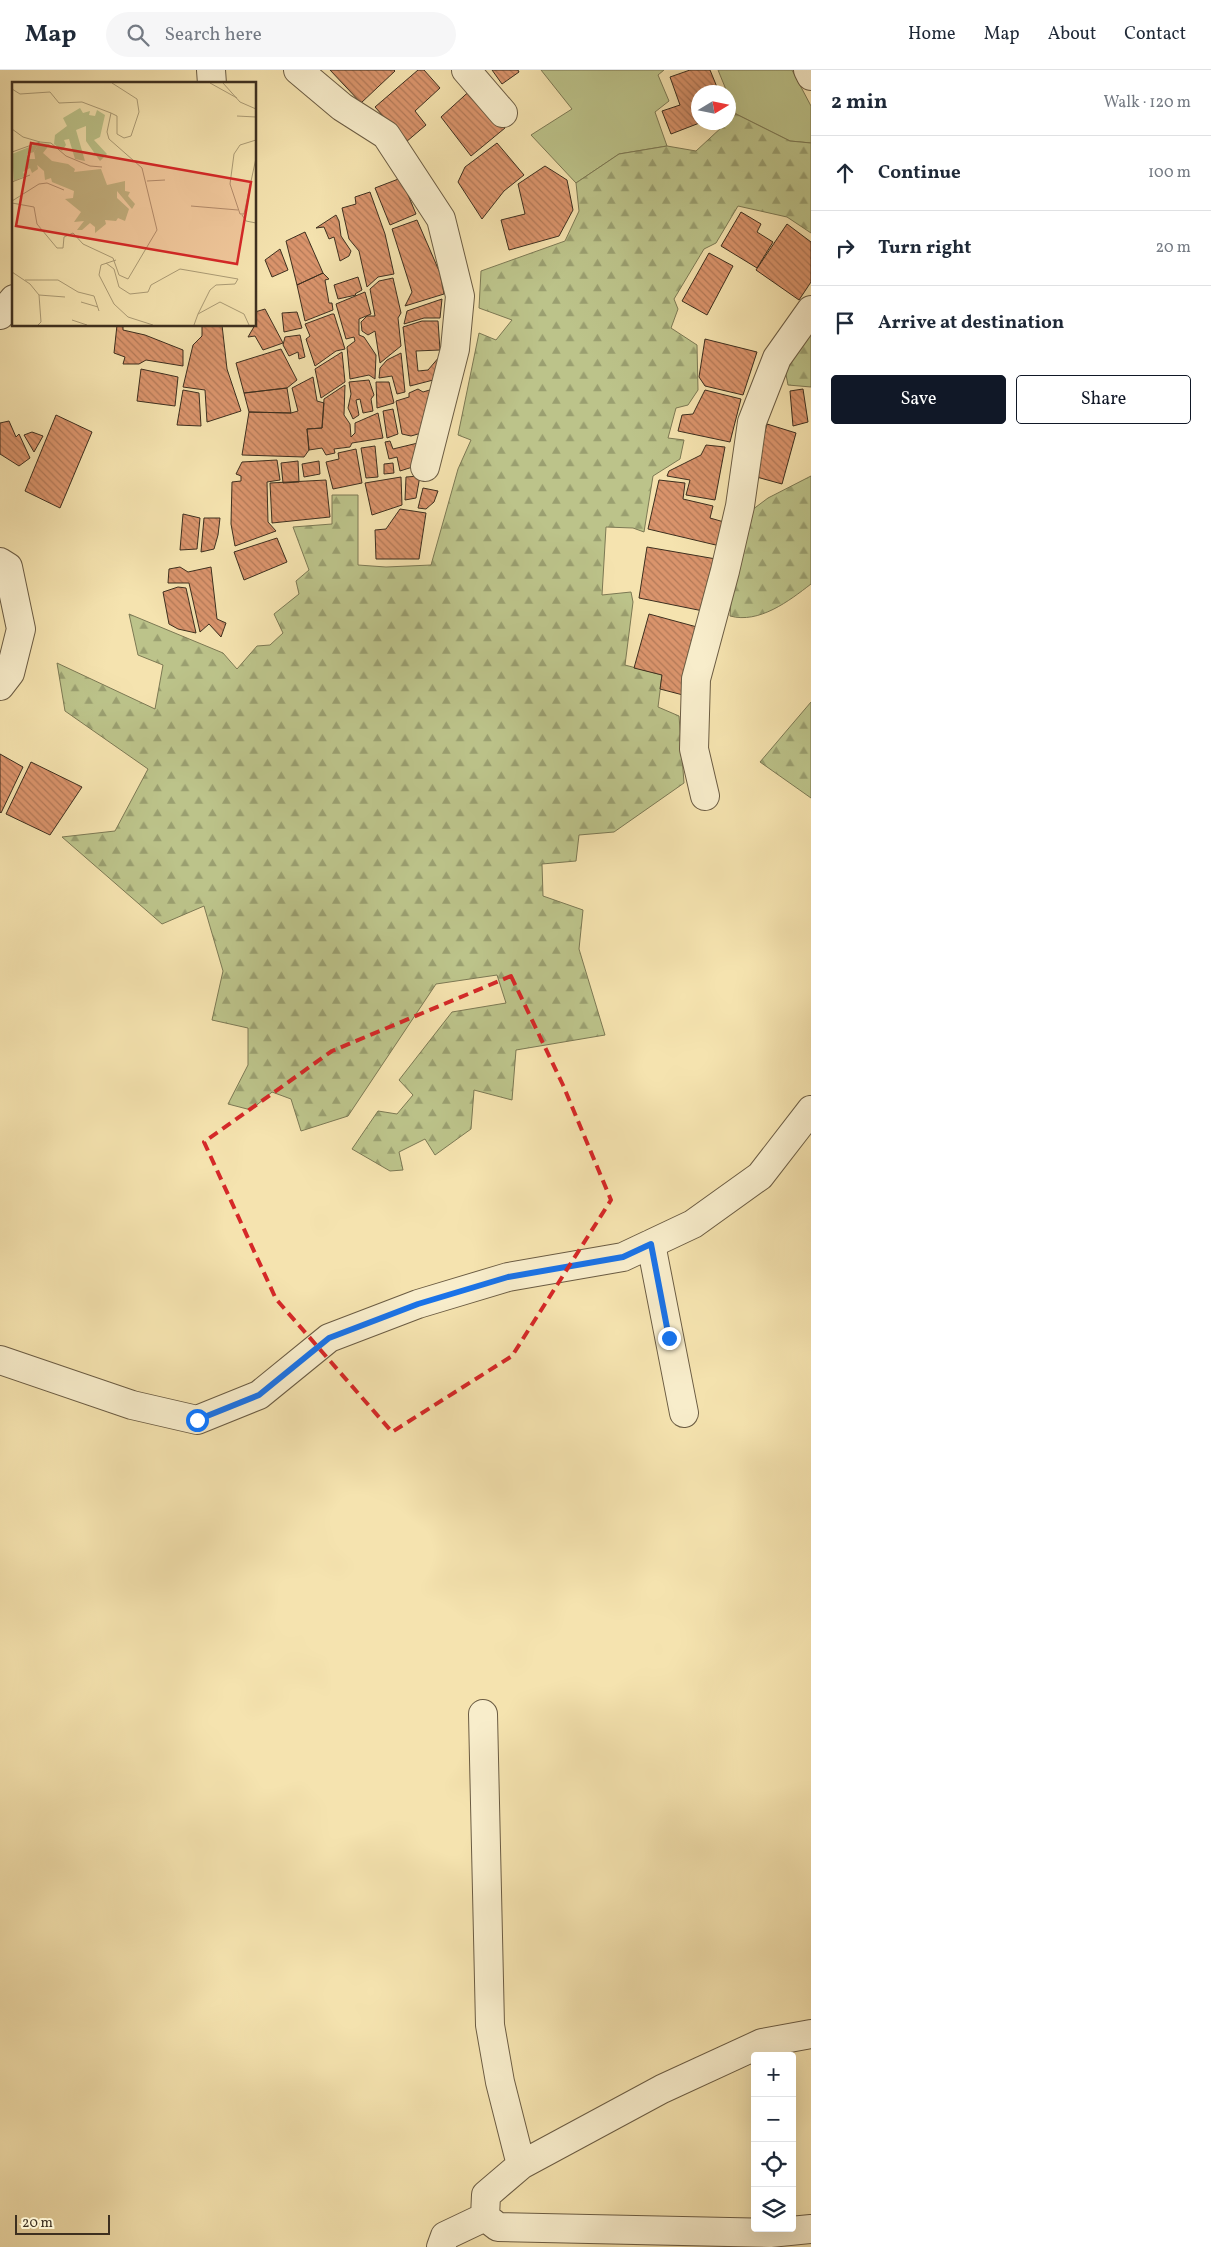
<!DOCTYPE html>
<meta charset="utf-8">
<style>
body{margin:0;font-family:Vollkorn,serif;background:#f6f6f7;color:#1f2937}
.controls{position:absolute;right:15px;bottom:15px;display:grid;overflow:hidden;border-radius:5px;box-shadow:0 5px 20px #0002}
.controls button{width:45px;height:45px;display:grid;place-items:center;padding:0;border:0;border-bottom:1px solid #e0e1e3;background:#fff;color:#1f2937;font:25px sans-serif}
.compass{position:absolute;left:691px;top:15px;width:45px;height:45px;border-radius:50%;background:#fff;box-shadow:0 5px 20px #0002;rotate:80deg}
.scale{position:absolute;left:15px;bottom:12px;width:95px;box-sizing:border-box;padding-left:5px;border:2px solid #3d2f1f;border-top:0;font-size:14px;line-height:18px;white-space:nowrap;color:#3d2f1f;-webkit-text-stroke:4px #f8edcb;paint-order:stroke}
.stop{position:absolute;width:15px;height:15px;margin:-11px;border:4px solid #1a73e8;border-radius:50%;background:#fff}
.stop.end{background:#1a73e8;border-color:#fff;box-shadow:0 1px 5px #0008}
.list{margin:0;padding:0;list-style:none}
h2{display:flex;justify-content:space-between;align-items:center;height:65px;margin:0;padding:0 20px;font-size:21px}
h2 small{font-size:16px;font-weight:400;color:#747a83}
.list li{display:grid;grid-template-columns:32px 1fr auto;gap:15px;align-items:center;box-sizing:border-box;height:75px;padding:0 20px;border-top:1px solid #e0e1e3}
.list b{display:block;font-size:19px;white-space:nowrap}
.list em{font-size:16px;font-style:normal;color:#747a83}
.actions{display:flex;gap:10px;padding:15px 20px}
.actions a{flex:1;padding:11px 0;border:1px solid #111827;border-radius:5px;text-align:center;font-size:18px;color:#111827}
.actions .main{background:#111827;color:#fff}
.icon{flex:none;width:28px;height:28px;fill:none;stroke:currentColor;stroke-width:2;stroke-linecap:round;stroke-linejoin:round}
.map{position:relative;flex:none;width:811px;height:2177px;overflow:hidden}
header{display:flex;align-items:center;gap:30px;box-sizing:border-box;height:70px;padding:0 25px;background:#fff;border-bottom:1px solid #e0e1e3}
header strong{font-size:24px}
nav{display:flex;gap:28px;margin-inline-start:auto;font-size:18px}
.search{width:350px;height:45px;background:#f6f6f7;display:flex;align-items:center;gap:12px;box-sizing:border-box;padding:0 18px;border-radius:28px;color:#747a83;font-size:19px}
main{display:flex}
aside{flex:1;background:#fff}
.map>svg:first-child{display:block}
.green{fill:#bcc38a;stroke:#7c7954}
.forest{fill:url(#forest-firs);stroke:#7c7954}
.building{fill:url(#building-back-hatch);stroke:#3d2f1f}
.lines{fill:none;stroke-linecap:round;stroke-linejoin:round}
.minor-casing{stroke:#6b5c43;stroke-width:30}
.minor{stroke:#f8edcb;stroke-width:28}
.route{stroke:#1a73e8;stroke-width:6}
.marked{fill:none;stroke:#d62828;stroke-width:4;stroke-dasharray:10 6;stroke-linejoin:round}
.inset-road{fill:none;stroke:#ab9b75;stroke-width:1}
.view{fill:#d62828;fill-opacity:0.15;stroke:#d62828;stroke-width:2.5}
.inset-edge{fill:none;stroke:#3d2f1f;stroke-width:2.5}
</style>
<header>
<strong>Map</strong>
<div class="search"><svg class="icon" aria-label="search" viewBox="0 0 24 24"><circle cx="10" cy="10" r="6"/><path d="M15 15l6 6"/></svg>Search here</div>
<nav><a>Home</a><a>Map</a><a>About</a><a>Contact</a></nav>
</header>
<main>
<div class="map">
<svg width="811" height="2177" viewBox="0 0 811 2177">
<defs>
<pattern id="forest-firs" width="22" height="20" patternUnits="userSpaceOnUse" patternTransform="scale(1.25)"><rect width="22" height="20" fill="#bcc38a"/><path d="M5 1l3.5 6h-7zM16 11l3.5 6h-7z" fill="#9a9f70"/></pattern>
<pattern id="building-back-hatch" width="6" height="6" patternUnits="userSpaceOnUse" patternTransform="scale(1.25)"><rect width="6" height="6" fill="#da946c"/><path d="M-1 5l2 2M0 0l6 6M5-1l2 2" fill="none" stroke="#b27958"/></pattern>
</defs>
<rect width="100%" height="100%" fill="#f5e3af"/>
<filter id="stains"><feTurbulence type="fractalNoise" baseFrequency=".004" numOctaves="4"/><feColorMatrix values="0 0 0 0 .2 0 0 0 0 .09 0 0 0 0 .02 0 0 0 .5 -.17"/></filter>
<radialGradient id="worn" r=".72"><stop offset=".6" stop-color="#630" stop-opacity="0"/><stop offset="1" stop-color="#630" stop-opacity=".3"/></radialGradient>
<path class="green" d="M541,0H664L658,5L669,31L655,42L667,76L619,84L576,113L531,65L572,39Z
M718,0H792L811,36V73L790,71L736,44Z"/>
<path class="forest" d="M736,44L790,71L811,73V163L787,147L738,136L716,173L704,179L674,229L678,239L671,258L697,275L698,320L688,335L676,338L668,368L684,370L680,389L653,406L644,462L633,458L606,457L602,525L631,522L633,532L625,595L662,605L658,637L679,646L684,713L614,762L579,765L576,791L542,794L543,826L583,840L579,879L605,965L516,980L512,1030L474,1020L471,1059L435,1085L425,1069L399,1082L403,1100L390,1101L352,1079L378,1041L397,1044L413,1025L399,1010L452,942L506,933L497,905L436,914L348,1046L301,1061L291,1029L272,1022L251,1040L228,1034L248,995V958L212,950L223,901L204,836L162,854L62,767L115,761L148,699L65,641L57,593L155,639L163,595L138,585L129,544L223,583L237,599L257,576L270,575L283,563L274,544L299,524L296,511L309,500L293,457L332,454V425H358V495L386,497L431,495L458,399L471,370L458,365L479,263L496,270L512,250L479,238L481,201L565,171L579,141L576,113L619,84L667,76L696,81Z
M811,252V317L788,315L784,294Z
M811,406V514C789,531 759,554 730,546L736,452L768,428Z
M811,632V728L760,692Z"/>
<path class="building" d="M330,0H394L395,1L361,33Z
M418,0H424L440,18L415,41L426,55L406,72L375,37Z
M492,0H518L519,2L502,14Z
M690,0H710L719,22H698V52H702L671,64L662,41L680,35L670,7Z
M475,16L505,58L471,86L441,47Z
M497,73L524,105L504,121L482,149L458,112L465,97Z
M545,96L567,110L573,140L559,166L509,180L501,150L525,144L518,114Z
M401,108L416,144L390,155L375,118Z
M370,122L385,164L394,204L378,207L367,217L359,181L349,169L342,138L356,134L355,127Z
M741,142L761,154L757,162L773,172L757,198L721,176Z
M336,145L339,151L341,166L351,181L349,186L340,191L334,167L329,169L324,157L316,158Z
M417,150L440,203L444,224L405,236L412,222L392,159Z
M787,154L811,172V212L799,230L756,200Z
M305,162L323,203L297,215L286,171Z
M280,179L288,200L272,207L265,190Z
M709,183L733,196L707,245L682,231Z
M323,203L329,209L325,210L329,233H332L333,240L305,251L297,215Z
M358,207L362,220L355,224L356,225L338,229L334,215Z
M393,208L401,243L398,248L401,276L380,293L375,261L368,265L362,261L361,252L367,246H375L370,219L379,211Z
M365,222L371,244L359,249V265L364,267L376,285L375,309L369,305L350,309L347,277L355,271L354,267L346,269L336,234Z
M442,229L440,248H424L404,254L407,241Z
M265,239L283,273L263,280L255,266L248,267L255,255V242Z
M297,242L302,258L284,262L282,243Z
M332,244H334L345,279L336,281L315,296L306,269L310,266L305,254Z
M422,251H438L440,280L416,281L418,301L428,300L440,286L441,308L410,316L403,257Z
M117,255H145H123V260L145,265L183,280V296L146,290L139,294H123L125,287L114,283Z
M202,255H222L227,299L241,341L207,352L205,320L183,317L193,275L202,266Z
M300,265L305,287L299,289L298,282L289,286L283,275L285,267Z
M705,269L757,282L743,325L705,316L699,307Z
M281,279L297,310L287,318L244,323L236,293Z
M342,282L345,312L321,328L315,299Z
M401,283L405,322L397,324L392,306L379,308L380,298L387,290Z
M141,299L178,307L175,336L137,331Z
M313,307L317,331L324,333L322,358L307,359L309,380L304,387L242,385L249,342L291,343L298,341L292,318Z
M369,310L374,325L371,329L373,341L363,343L360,329L356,330L359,345L353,349L348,338L351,324L349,312Z
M376,312H389L394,333L377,338Z
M345,315L344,345L350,354L351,367L355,363V353L378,343L383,368L352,373L350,377L334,379L335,383L326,385L322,378L309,380L307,359L322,358L324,329Z
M287,318L291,343L249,342L244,323Z
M418,319L423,322L433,319L425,362L411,366L402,364L396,331L409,327V323Z
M803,319L808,352L793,356L790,321Z
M183,320L199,323L201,356L177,355Z
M705,320L741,329L730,372L678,361L682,345L693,344Z
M393,339L398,364L387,368L383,341Z
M56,345L92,362L60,438L25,421Z
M9,351L16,367L19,364L30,388L19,396L0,384V353Z
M767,354L796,363L782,414L753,406Z
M32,362L43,366L34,382L24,365Z
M390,371L393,379L422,372V394L400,401L397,387L389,389L385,372Z
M706,375L725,377L715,430L686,425L690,410L667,406L669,401L701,385Z
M375,376L378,407L366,408L361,378Z
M356,379L362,413L333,419L326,392L339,389L338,383Z
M277,390L280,410L267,412L268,452L276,461L235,476L231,454L232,412L241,411V406L236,404L242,392Z
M298,391L299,412L283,413L281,393Z
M319,391L320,404L304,407L302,394Z
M393,393L394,403L384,404V394Z
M420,406L416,428L405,430L406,407Z
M401,407L402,435L372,445L365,413Z
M326,410L330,447L272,453L270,413Z
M659,410L685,413L683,429L713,436L710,448L724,452L720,476L648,459Z
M423,418L438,421L434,432L426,439L418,438Z
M400,439L426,443L419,489H376L375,460L386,459Z
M183,444L200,448L197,479L180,480Z
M204,448H220L218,465L214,479L201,482Z
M277,468L287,492L244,510L234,482Z
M647,477L716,489L708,542L639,528Z
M180,497L188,502L211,497L217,549L226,553L221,567L209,554L200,562L189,513H168L169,499Z
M178,517L186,518L196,563L178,559L169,554L163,522Z
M649,544L697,557L683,625L660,619L662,605L634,598Z
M0,684L23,697L1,743L0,742Z
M31,692L82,717L50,765L6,744Z"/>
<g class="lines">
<g class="minor-casing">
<path id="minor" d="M211,0L212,14
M298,0L342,37L386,65L441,149L460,226L455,279L425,397
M466,0L503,43
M808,0L811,6
M0,245L14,229
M0,492L8,497L21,559L10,603L0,616
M705,726L694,679L696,609L725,501L740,436L752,352L777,288L811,240
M651,1174L684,1343
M0,1290L132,1335L197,1350L259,1325L329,1268L418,1234L508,1207L623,1187L693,1154L760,1106L811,1040
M483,1644L490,1955L500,2012L521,2095
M811,1964L762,1973L662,2019L521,2095L486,2125L485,2147L498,2157L770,2163L811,2159
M441,2177L445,2166L485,2147"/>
</g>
<use href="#minor" class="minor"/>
</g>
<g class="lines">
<path class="route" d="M197,1350L259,1325L329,1268L418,1234L508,1207L623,1187L651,1174L669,1268"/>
</g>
<path class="marked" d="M511,906L563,1015L611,1130L512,1286L392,1362L276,1229L204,1072L332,981Z"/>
<g transform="translate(12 12)">
<rect width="244" height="244" fill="#f5e3af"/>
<path d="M27,61L22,70L15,72L17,77H24L26,87L20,91L18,86L11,90L13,94L2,99L0,72Z" fill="#bcc38a"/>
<path d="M68,26L71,31L78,29L77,33L83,34L85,28L93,33L88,55L82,58L95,72L88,79L74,59V44L64,48L73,79L63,77L57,57L52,58L54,63L50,69L42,62L43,53L55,44L51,36ZM27,61L38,62L31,71L40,79L56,82L63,87L62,90L89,87L95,103L113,99V109L118,110L116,114L123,122L120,127L105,109V116L117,127L113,139L106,136L104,139L93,138L94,142L83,151V145L78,141L70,148H65L72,139L62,140L69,130L53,117L61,116L62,109L40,100L39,96L33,98L32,89L24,82L22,70Z" fill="#bcc38a"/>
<path class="inset-road" d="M198,1L225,16M211,1L228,20L244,27M0,7L8,12L38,10L47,21L70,20L99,31L105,34V52L112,56L119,54L127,30L125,17L100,1M225,34L244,35M0,47L11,55L28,60L0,70M244,58L228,63L222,72L218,102L228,132H232L244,76M28,60L39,61L54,74L78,84L90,85M135,99L153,98M0,100L18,93M0,119L27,102L35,101L52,108M0,121L22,125L25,142L45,166H51L52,155L61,151L71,162L101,176L107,193L116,197L145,148L130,86L97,57L95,50L99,31M179,124L226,128M230,133L234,139L244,141M104,178L89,183L87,193L102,222L116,235L141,243M94,181L102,187L107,205L118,212L136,210L139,203L168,187L226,197L223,202L204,203L198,208L186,232M0,190L18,202L27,213L29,240L26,243M13,198H46L66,210L82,214L87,229M27,213L53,215M69,220L86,225M60,238L75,243M182,243L186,232L208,220L232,232L237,243"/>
<path class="view" d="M19,61L239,100L225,182L4,144Z"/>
<rect width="244" height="244" class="inset-edge"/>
</g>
<rect width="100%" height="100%" filter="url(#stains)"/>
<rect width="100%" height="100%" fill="url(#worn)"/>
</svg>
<div class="controls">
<button>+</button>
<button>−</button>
<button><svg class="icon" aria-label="locate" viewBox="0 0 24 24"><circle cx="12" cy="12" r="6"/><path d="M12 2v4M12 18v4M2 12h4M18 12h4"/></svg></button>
<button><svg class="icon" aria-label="layers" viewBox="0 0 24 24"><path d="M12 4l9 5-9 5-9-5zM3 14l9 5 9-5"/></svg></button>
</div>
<svg class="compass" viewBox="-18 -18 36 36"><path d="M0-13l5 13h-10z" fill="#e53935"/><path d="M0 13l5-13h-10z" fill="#747a83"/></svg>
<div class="scale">20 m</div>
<div class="stop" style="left:197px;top:1350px"></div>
<div class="stop end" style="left:669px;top:1268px"></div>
</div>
<aside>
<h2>2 min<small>Walk · 120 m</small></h2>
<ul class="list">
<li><svg class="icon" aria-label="ahead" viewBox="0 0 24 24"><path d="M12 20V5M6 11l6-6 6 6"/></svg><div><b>Continue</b></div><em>100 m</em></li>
<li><svg class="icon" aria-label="right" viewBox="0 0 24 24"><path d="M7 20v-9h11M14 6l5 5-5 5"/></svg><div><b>Turn right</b></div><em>20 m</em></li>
<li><svg class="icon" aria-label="arrive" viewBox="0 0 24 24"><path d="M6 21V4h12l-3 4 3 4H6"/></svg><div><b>Arrive at destination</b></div></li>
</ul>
<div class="actions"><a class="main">Save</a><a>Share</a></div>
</aside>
</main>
